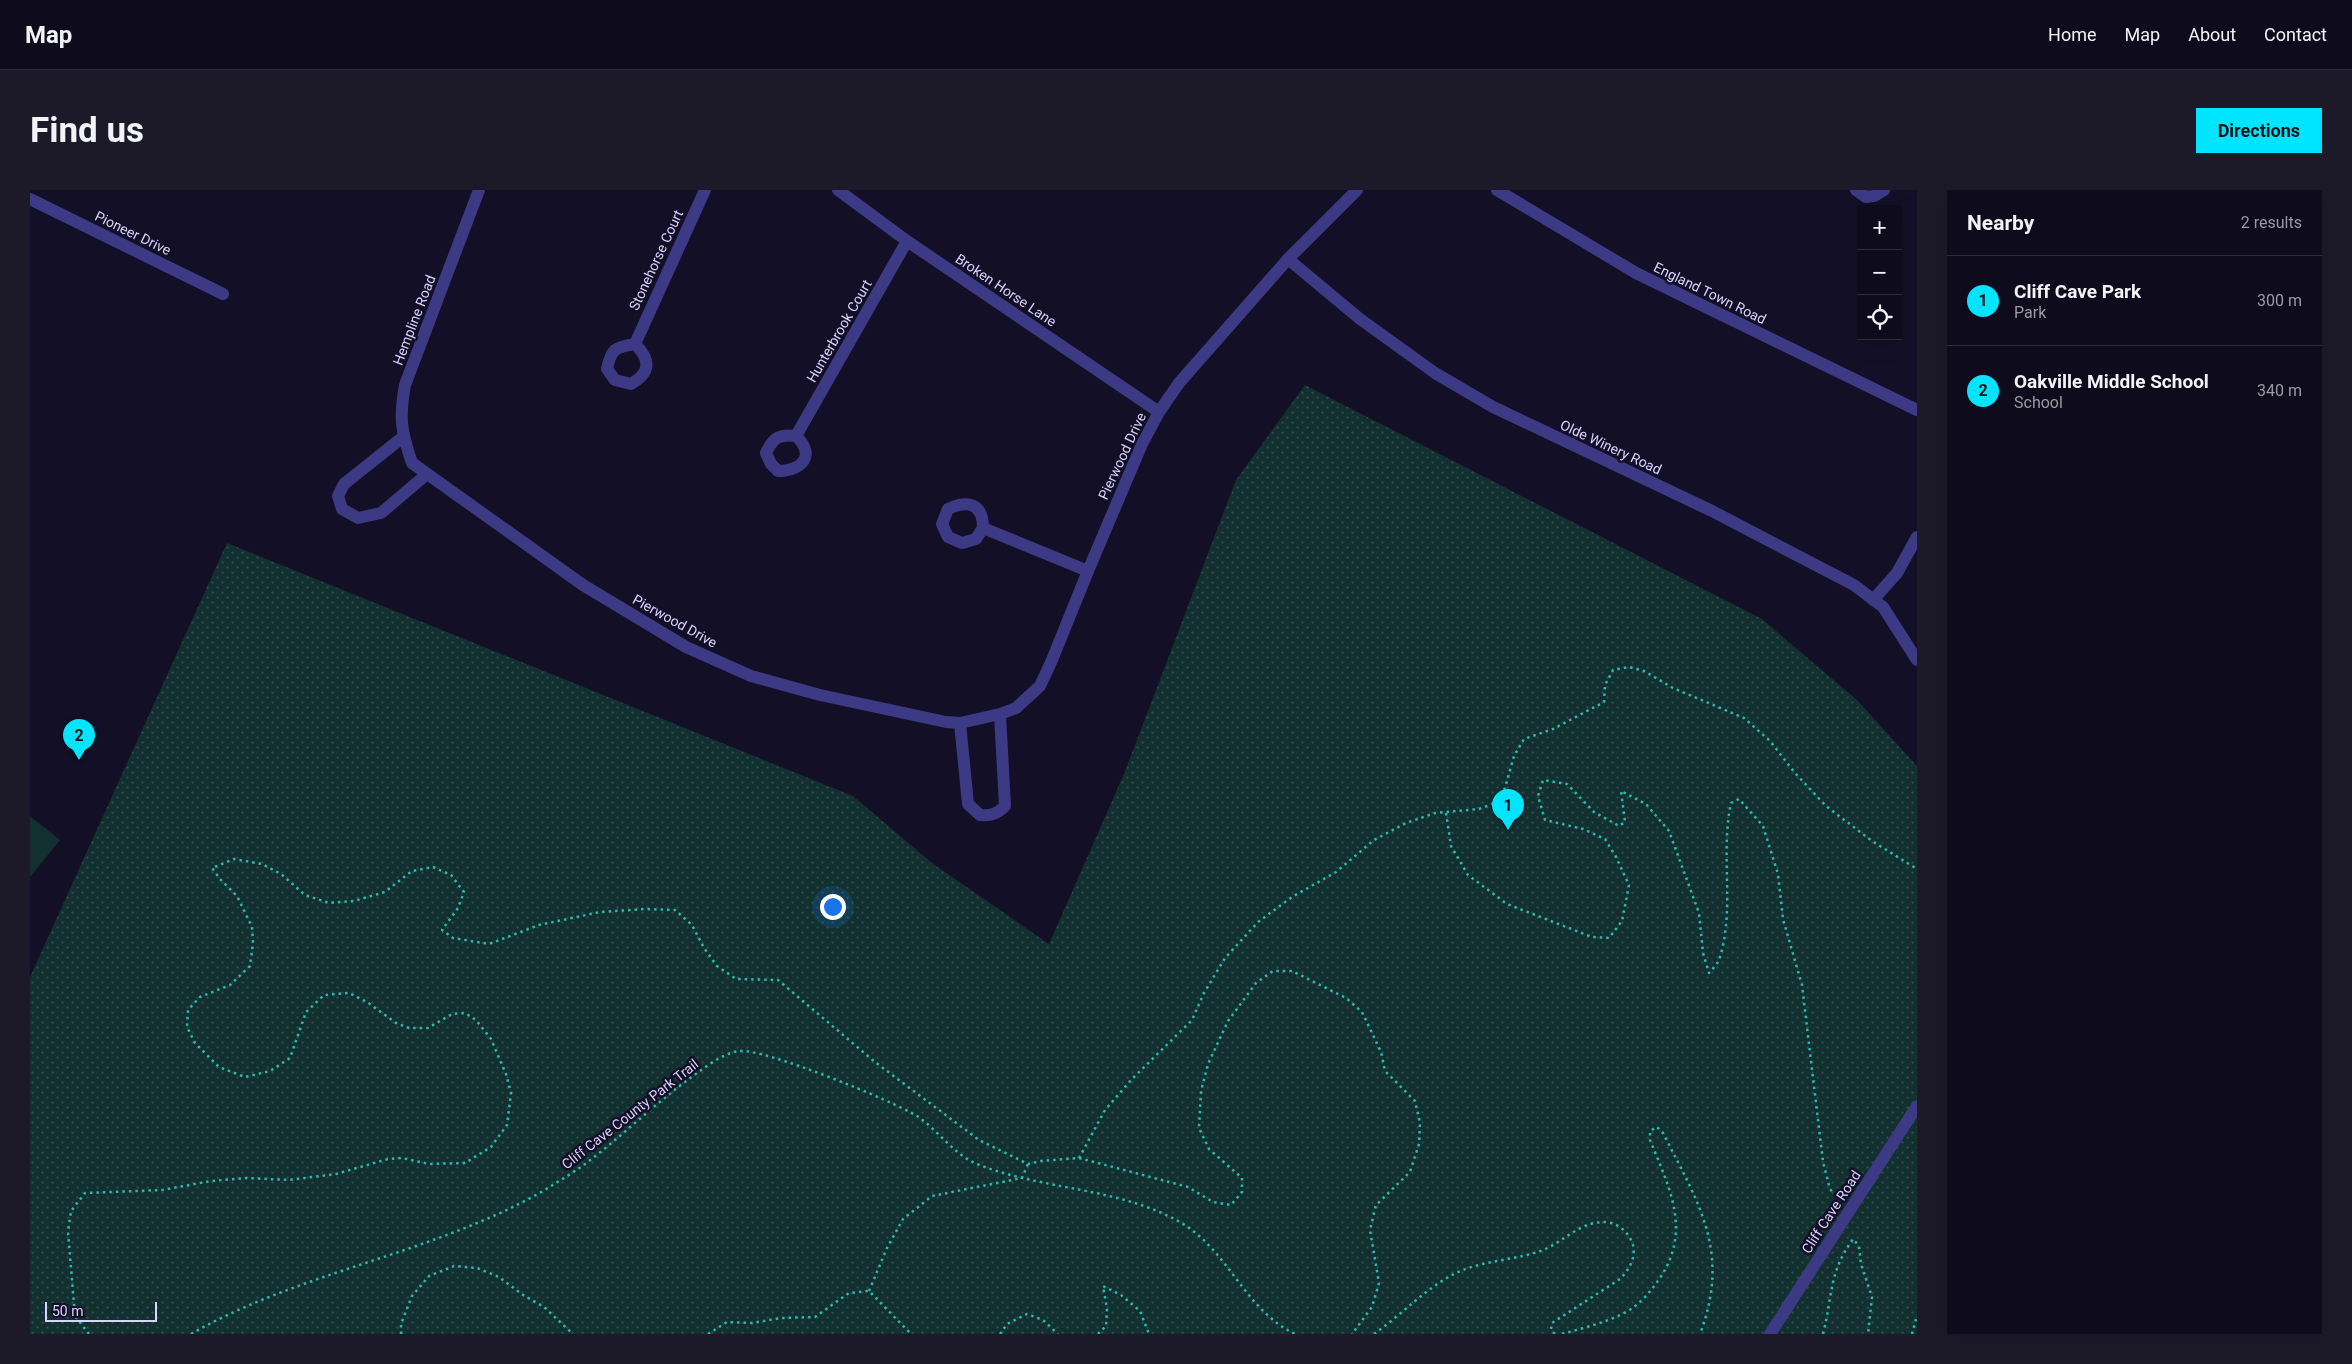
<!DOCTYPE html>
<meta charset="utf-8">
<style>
body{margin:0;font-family:Roboto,sans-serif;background:#1c1929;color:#f1f3f6}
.controls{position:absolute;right:15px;top:15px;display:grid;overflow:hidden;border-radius:0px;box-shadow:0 5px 20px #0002}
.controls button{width:45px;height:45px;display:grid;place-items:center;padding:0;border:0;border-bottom:1px solid #2e2b3b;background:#0e0b1c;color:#f1f3f6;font:25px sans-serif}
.scale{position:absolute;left:15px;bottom:12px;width:112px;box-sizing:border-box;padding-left:5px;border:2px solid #d9d4ff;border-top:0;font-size:14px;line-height:18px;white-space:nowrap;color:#d9d4ff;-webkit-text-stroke:4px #130f26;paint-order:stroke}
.you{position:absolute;left:802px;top:716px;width:18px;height:18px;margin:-12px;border:4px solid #fff;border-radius:50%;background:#1a73e8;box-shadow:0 0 0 8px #1a73e833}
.badge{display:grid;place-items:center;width:32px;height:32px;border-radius:50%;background:#00e5ff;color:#111;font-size:16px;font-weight:700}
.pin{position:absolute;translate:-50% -41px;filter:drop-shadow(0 1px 2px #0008)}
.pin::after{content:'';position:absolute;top:26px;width:18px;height:15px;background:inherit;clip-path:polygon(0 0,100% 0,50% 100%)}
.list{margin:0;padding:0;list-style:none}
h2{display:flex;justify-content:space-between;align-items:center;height:65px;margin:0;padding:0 20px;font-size:21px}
h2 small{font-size:16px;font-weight:400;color:#9b9ba3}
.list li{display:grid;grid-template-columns:32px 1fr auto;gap:15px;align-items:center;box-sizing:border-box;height:90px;padding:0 20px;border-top:1px solid #2e2b3b}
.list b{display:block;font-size:19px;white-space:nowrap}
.list p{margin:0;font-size:16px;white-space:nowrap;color:#9b9ba3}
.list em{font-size:16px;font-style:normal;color:#9b9ba3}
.icon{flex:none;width:28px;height:28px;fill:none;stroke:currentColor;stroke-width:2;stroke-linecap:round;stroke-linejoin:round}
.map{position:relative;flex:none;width:1887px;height:1144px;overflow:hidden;border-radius:0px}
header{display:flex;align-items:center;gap:30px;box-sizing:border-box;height:70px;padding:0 25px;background:#0e0b1c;border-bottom:1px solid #2e2b3b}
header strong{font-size:24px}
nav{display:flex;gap:28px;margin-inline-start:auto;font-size:18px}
.intro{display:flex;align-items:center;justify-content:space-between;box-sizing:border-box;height:120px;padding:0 30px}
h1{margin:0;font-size:35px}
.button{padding:12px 22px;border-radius:0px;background:#00e5ff;color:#111;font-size:18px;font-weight:700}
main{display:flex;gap:30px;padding:0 30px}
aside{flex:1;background:#0e0b1c;border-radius:0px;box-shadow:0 5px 20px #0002}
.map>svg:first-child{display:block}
.park{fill:url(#park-dots)}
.garden{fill:#12302f}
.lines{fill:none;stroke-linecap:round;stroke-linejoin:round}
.path{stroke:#2fb8b0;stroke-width:2.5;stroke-dasharray:2.5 4;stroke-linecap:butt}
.minor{stroke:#3d3a85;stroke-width:12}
.labels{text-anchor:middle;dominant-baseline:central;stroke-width:5;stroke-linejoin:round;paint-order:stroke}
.street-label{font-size:14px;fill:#d9d4ff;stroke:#130f26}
</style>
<header>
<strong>Map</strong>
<nav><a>Home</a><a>Map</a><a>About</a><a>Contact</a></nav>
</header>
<div class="intro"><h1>Find us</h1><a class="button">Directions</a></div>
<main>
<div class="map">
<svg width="1887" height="1144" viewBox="0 0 1887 1144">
<defs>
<pattern id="park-dots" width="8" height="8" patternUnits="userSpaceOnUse" patternTransform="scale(1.25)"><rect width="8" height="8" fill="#12302f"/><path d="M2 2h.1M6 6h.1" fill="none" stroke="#344d4e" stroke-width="1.8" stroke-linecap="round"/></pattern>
</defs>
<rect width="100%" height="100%" fill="#130f26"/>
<path class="park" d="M1275,195L1732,429L1827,510L1887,576V1144H0V787L197,353L823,606L902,673L1019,754L1094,584L1206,290Z"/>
<path class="garden" d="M0,626L30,650L0,687Z"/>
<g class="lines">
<path class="path" d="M1416,623L1421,656L1438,685L1477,714L1562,747L1579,748L1592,731L1599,695L1586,667L1575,649L1553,639L1515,630L1508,606L1513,590L1537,594L1564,622L1589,636L1595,632L1591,601L1616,614L1639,641L1669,723L1673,763L1679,783C1683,778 1689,773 1690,767C1705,718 1690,663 1701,613L1709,609L1733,636L1748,684L1753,729L1772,795L1793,972L1800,999L1811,1012
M1049,968L1075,920L1102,889L1162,830L1174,803L1195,768L1228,732L1262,707L1306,682L1344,650L1376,633L1405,623L1449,619L1462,614L1475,598L1484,566L1494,549L1523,539L1574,512L1575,495L1583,480L1599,477L1614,481L1643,498L1714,528L1740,551L1765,583L1796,616L1842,651L1887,679
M839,1101L857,1058L873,1029L902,1006L992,988L998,974
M59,1144L45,1126L38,1042L41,1021L55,1003L132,1000L181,991L217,988L259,990L306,984L358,969L372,968L399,974L435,973L461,957L477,935L481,903L476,884L461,849L446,830L435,823L422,824L398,838H379L366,833L337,812L319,803L294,805L276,822L260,868L240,881L215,887L189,877L165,853L157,837L158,820L170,807L200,795L220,776L223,753L222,737L207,706L190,689L182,678L204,669L232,674L251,684L275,705L299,713L324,711L355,702L382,681L403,677L421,685L434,702L428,718L412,740L423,748L459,754L509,735L570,722L615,719L645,720L662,735L674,758L687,776L706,789L748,790L845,872L949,950L998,974L1011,971L1049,968L1158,997L1183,1012L1201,1015L1212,1002V988L1179,959L1169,938L1171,901L1178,874L1198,831L1226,793L1243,781H1262L1316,808L1332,822L1351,862L1355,881L1385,911L1390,933L1389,954L1380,982L1346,1015L1340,1040L1349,1093L1342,1117L1322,1144
M161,1144C271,1081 403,1064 513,1001C526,993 539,985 551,977C592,947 628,910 670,881C681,873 695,863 709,861C734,858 863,911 887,926C908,940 923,964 947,974C1012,1000 1086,997 1148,1031C1198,1058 1213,1119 1265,1144
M371,1144V1134L382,1106L399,1086L424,1076L447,1078L469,1087L493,1105L514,1117L543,1144
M678,1144L697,1132L722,1133L751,1128L785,1127L819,1103L839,1101L881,1144
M970,1144L977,1134L997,1124L1013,1130L1028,1144
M1068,1144L1076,1136L1077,1119L1073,1096L1091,1105L1110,1121L1119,1144
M1344,1144C1371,1125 1395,1099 1424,1084C1451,1070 1484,1071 1513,1060C1533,1052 1551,1031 1575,1032C1588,1033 1599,1042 1603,1055C1606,1068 1599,1080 1590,1089L1522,1133L1521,1140L1525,1144
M1532,1144C1553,1138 1575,1133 1594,1123C1610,1115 1620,1102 1630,1088C1662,1040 1639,997 1620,950V941L1627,937L1633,943C1669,1014 1701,1062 1670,1144
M1793,1144C1803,1105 1798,1084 1823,1049L1829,1056L1831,1074L1842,1107L1838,1144
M1882,1144L1887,1125"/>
<path class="minor" d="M449,0L375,195C369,228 371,241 382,273L553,395L656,457L721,486L790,505L916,532L930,533L970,524L986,518L1010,496L1022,470L1058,381L1112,254L1129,222L1149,193L1258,69L1327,0
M808,0L877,51L1129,222
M1467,0L1606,83L1887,220
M1826,0L1836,7L1844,6L1854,0
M0,9L193,104
M1258,69L1330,129L1405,183L1463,217L1682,321L1824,395L1853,417L1887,470
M605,154L675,0
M605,154C620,169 622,182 601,194L585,190L577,179C581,159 585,157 605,154Z
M766,246C787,266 771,281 748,281L741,274L736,263C743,247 750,244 766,246L877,51
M373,247L314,294L308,306L312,319L328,328L351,323L397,284
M953,338L946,349L932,353L918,347L912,334L918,319C938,310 953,313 953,338L1058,381
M1843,410L1867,383L1887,347
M930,533L938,614L950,625C961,626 967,624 975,616L970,524
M1740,1144L1887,916"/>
</g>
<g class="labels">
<g class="street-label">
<text transform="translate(103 43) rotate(26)">Pioneer Drive</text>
<text transform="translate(626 70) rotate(-65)">Stonehorse Court</text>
<text transform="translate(976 100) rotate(34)">Broken Horse Lane</text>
<text transform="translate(1680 103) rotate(26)">England Town Road</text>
<text transform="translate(384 130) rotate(-69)">Hempline Road</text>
<text transform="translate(809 141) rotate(-60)">Hunterbrook Court</text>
<text transform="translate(1581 257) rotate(25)">Olde Winery Road</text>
<text transform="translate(1092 266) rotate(-65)">Pierwood Drive</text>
<text transform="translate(645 431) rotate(29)">Pierwood Drive</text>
<text transform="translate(600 924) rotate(-38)">Cliff Cave County Park Trail</text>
<text transform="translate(1801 1022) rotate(-57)">Cliff Cave Road</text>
</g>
</g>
</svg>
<div class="controls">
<button>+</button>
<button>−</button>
<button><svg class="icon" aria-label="locate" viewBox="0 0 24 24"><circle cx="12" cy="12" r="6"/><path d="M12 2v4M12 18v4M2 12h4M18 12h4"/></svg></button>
</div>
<div class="scale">50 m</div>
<div class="you"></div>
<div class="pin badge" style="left:1478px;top:640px">1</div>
<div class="pin badge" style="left:49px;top:570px">2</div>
</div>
<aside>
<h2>Nearby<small>2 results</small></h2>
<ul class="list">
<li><span class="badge">1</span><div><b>Cliff Cave Park</b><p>Park</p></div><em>300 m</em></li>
<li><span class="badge">2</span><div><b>Oakville Middle School</b><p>School</p></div><em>340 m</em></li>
</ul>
</aside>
</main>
